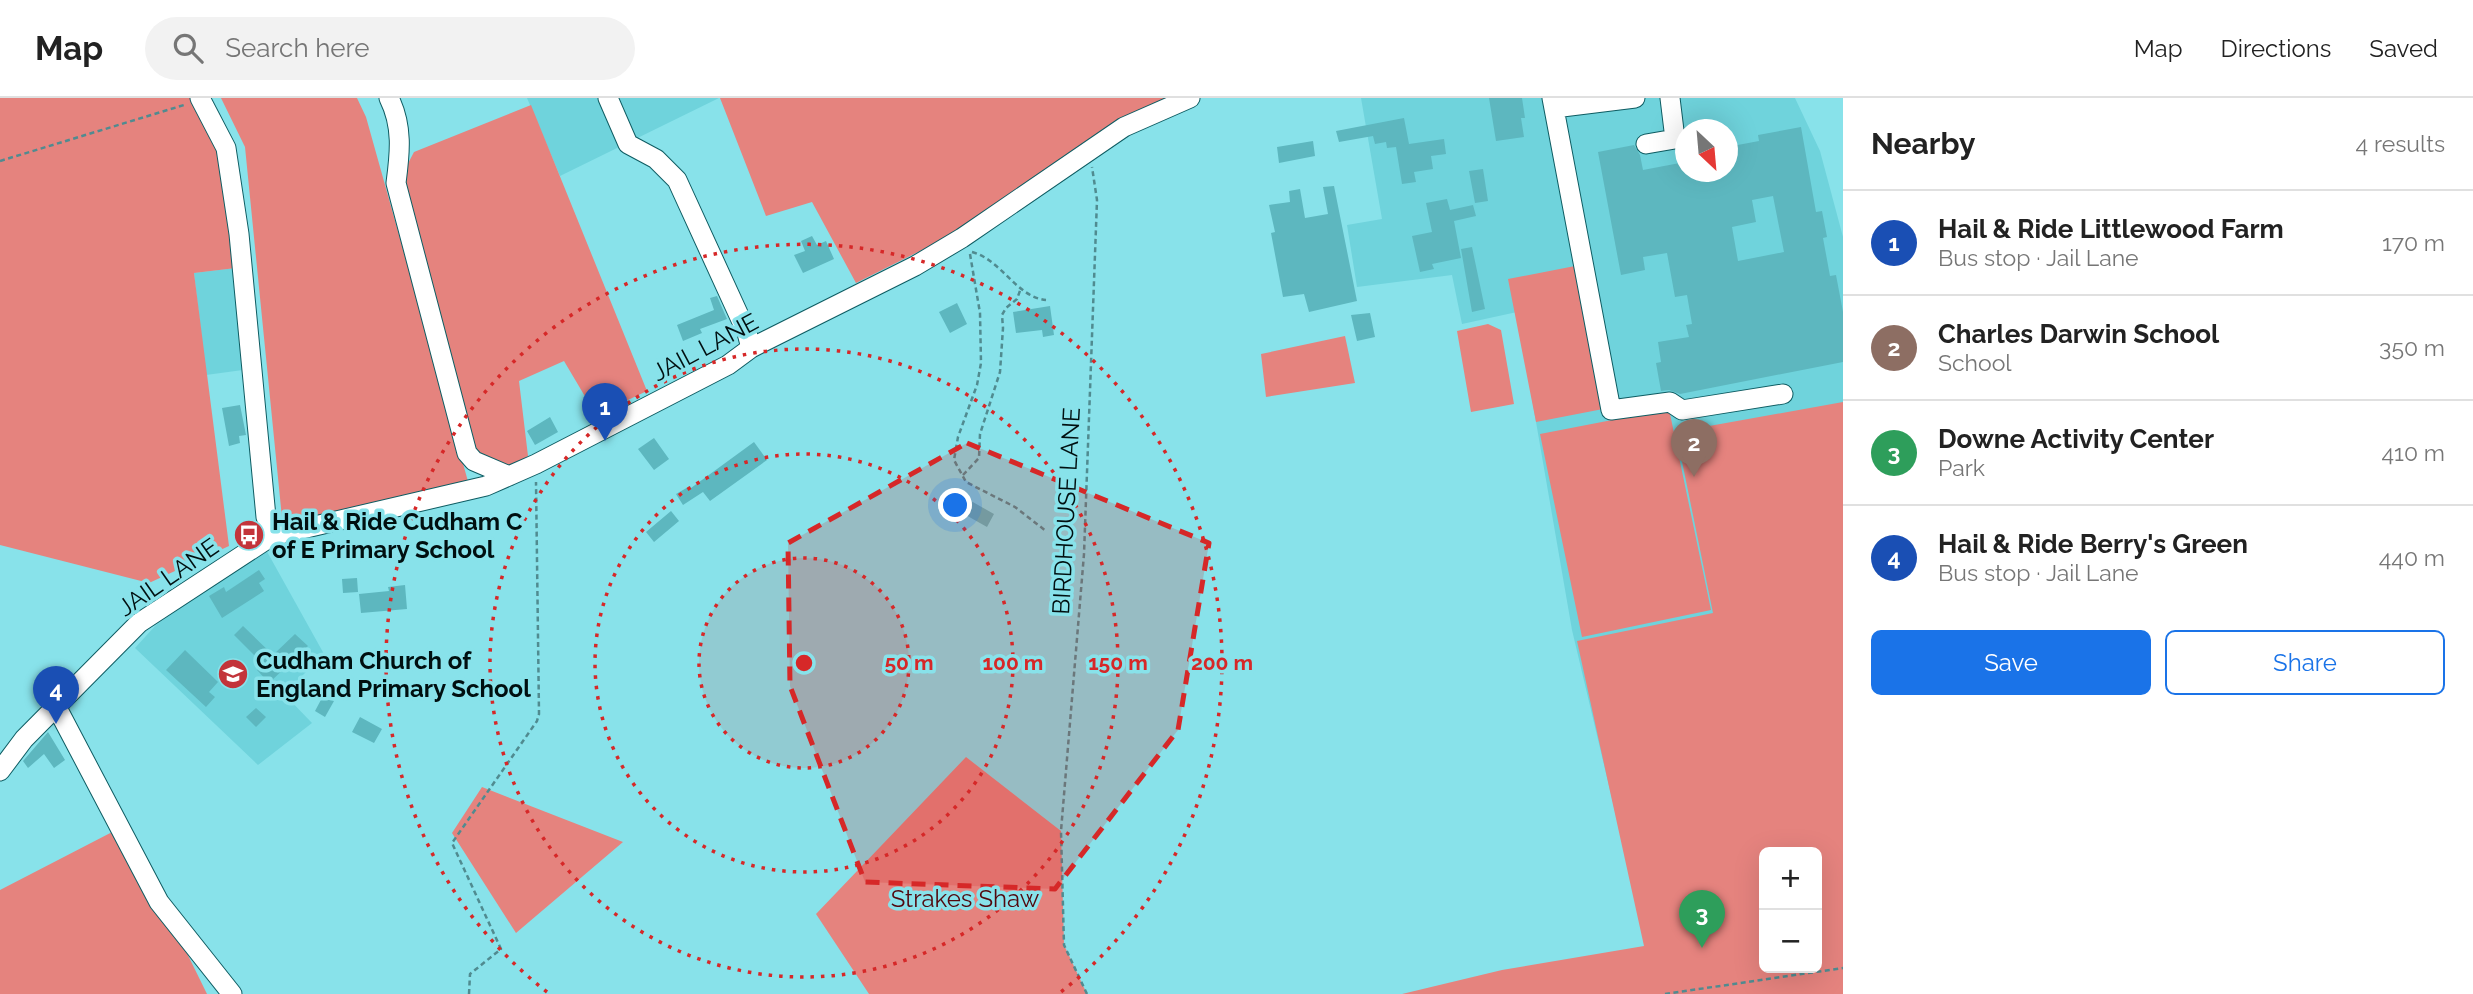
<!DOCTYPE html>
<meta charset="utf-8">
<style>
body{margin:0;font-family:Raleway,sans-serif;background:#f2f2f2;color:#222}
.controls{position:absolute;right:21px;bottom:21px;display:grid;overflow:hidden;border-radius:10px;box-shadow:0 7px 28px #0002}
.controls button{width:63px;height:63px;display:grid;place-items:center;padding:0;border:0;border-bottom:2px solid #e0e0e0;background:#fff;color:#222;font:35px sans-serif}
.compass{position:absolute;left:1675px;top:21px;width:63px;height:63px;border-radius:50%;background:#fff;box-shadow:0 7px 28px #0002;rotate:154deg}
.you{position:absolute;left:956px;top:408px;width:24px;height:24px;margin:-18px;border:5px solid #fff;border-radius:50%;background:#1a73e8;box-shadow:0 0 0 10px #1a73e833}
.badge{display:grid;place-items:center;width:46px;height:46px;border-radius:50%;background:#1a73e8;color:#fff;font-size:23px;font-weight:700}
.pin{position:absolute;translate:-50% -58px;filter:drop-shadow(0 2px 4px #0008)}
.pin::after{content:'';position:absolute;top:37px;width:24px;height:21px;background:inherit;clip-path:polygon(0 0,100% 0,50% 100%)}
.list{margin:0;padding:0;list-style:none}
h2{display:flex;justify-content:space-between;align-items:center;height:91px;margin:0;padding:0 28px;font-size:30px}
h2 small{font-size:23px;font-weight:400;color:#767676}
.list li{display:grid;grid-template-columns:46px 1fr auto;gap:21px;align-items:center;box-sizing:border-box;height:105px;padding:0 28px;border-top:2px solid #e0e0e0}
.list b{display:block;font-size:26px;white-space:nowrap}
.list p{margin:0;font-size:23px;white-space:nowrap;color:#767676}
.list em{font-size:23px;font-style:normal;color:#767676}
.actions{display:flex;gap:14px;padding:21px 28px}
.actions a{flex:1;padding:16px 0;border:2px solid #1a73e8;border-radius:10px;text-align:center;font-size:24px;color:#1a73e8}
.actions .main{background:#1a73e8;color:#fff}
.icon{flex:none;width:38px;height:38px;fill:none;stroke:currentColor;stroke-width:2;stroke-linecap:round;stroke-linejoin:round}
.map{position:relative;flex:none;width:1843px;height:896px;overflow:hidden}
header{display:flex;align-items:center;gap:42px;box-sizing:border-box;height:98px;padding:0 35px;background:#fff;border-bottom:2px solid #e0e0e0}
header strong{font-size:33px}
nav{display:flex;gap:38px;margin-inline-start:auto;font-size:24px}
.search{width:490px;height:63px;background:#f2f2f2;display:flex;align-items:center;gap:18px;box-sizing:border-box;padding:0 24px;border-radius:38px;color:#767676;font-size:26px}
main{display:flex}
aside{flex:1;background:#fff}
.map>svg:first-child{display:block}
.built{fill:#6fd3dc;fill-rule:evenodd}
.green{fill:#e5837e;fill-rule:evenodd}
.building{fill:#5db7bf;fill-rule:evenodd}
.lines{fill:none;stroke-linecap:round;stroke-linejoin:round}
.minor-casing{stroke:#0e5c62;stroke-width:21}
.path{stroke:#508b90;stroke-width:2.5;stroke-dasharray:5 3.5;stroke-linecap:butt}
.minor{stroke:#fff;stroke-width:19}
.marked{fill:#d62828;fill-opacity:0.2;stroke:#d62828;stroke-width:5;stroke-dasharray:14 9;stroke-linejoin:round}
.ring{fill:none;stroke:#d62828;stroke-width:3.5;stroke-dasharray:3.5 7}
.labels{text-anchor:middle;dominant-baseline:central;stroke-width:7;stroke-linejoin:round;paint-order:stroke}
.street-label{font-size:24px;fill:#000f10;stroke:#88e2ea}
.poi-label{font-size:24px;font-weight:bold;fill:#000f10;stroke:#88e2ea;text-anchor:start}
.park-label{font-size:24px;fill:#52080e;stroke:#88e2ea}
.centre{fill:#d62828;stroke:#88e2ea;stroke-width:3.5}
.ring-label{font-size:21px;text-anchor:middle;font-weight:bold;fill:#d62828;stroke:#88e2ea;stroke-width:7;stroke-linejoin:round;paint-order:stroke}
</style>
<header>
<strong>Map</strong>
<div class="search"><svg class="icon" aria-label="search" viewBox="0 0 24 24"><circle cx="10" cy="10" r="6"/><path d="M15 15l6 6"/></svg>Search here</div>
<nav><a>Map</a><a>Directions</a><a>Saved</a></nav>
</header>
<main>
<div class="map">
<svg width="1843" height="896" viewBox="0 0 1843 896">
<rect width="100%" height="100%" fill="#88e2ea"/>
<path class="built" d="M527,0H719L560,78Z
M1361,0H1795L1820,53L1843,139V818L1817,822V754H1764V830L1647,848L1572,532L1517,214L1462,226L1452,177L1357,189L1347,127L1382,121ZM1686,32H1728V74H1686Z
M236,170L250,271L206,277L194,175Z
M265,450L324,556L284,596L312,625L258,667L135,550L156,527Z"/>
<path class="green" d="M0,0H197L218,50L236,170L194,175L229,448L149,485L0,447Z
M221,0H357L366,19L469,387L283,430L245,49Z
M720,0H1172L1117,22L954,136L856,185L812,104L766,118Z
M531,7L647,293L596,317L564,263L519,283L528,358L507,371L476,359L402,77L414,54Z
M1575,168L1603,311L1536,324L1508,181Z
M1488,226L1501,232L1514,306L1471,314L1457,233Z
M1345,238L1355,285L1266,299L1261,256Z
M1843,304V896H1402L1502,872L1644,848L1577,543L1713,515L1676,334ZM1764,754H1817V870H1764Z
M1669,311L1711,512L1582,539L1540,336Z
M966,659L1061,733L1064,847L1087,896H869L816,816Z
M482,689L623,744L516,835L452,735Z
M118,731L152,784L207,896H0V792Z"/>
<path class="building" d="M1489,0H1522L1525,20H1521L1524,39L1496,43Z
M1404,20L1409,46L1444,41L1446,56L1431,58L1433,71L1414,74L1416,84L1402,86L1396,49L1387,50L1386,44L1375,46L1373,38L1339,44L1336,33Z
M1801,29L1816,114L1822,113L1827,139L1823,140L1830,178L1836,177L1843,214V264L1680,296L1669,292L1661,293L1656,265L1661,264L1658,244L1689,239L1686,227L1692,226L1687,197L1675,199L1667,155L1643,159L1645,172L1621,177L1598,54L1634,47L1640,57L1643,72L1685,64V74H1727V49L1759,43L1758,37ZM1773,98L1784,154L1738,163L1732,129L1756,124L1752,102Z
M1313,43L1315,58L1279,65L1277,49Z
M1483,71L1488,103L1475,105L1469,73Z
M1334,88L1357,203L1309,214L1304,196L1283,199L1271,135L1275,134L1269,107L1290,104L1289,93L1300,91L1305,120L1328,116L1323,89Z
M1447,101L1450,112L1473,107L1476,118L1454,123L1461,160L1432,166L1434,171L1420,174L1412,138L1432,134L1426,105Z
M812,138L817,147L826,143L834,161L803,175L794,157L805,153L801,143Z
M1472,149L1485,211L1472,214L1461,151Z
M717,198L727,221L700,231L702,235L683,243L677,227L714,212L710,200Z
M957,205L967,226L950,235L939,214Z
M1050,208L1054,237L1043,239L1042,232L1016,235L1013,214Z
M1370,215L1375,239L1357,243L1351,217Z
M240,307L246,337L239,338L240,345L229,348L222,310Z
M550,319L558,334L535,347L527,333Z
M654,340L669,361L654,372L638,351Z
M754,344L767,362L710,403L703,394L683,407L676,396L690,388L691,390Z
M955,394L994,416L987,429L948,407Z
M671,413L679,423L654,444L646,434Z
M259,472L265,481L259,485L264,493L222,520L209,498L224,489L226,494Z
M357,480L358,494L343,495L342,481Z
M405,487L407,511L361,515L359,496L389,493L388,489Z
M243,528L273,557L295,536L308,548L269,585L257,572L263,566L234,537Z
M185,552L218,584L209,594L215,599L206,609L166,572Z
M323,598L334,603L325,619L315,613Z
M256,610L266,619L256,629L246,619Z
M360,619L382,631L374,645L352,634Z
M48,634L65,662L54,670L44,656L28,670L23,663Z"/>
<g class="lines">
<g class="minor-casing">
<path id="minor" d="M200,0L226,50L239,136L266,419L272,438
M389,0C403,28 400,55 396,85L467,355L474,363L509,378
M608,0L628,46L656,61L677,82L747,235L751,250
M1552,0L1611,312L1670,304L1682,312L1783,296
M1554,10L1635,0
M1646,46L1675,41L1670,0
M56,608L159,804L232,896
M0,673L24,641L139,525L272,438L486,388L536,366L728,267L751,250L915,168L962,140L1124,29L1190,0"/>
</g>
<path class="path" d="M0,63L184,7
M972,154C1002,162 1016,199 1046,202
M970,156L980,215L981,265L977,287L958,339L954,362L966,384L1015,409L1046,433
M963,377L979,360L980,336L1000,274L1003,230L1002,217L1006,210L1017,201L1021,190
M469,896L470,876L501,851L452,745L537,623L539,616L536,384
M1087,896L1064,847L1061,733L1084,456L1097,102L1092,69
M1665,896L1843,870"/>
<use href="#minor" class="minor"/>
</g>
<path class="marked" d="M967,345L1209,445L1178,632L1055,791L865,784L790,588L788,445Z"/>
<circle cx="804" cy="565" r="105" fill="#d62828" fill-opacity=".12"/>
<g class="ring">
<circle cx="804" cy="565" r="105"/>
<circle cx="804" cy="565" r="209"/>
<circle cx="804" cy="565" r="314"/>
<path d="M547 894A418 418 0 1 1 1061 894"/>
</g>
<defs>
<g id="bus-disc" transform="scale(1.575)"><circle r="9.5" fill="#c3343a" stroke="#88e2ea"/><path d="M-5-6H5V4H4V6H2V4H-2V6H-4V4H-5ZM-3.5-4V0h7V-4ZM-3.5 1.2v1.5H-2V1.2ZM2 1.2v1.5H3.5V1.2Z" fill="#fff"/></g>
<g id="school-disc" transform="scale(1.575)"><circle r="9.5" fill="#c3343a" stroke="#88e2ea"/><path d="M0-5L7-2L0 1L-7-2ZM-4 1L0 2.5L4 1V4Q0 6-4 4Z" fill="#fff"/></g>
</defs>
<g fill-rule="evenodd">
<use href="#bus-disc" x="249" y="437"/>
<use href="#school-disc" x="233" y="576"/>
</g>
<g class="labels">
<g class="street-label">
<text transform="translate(705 249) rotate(-28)">JAIL LANE</text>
<text transform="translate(1066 413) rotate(-87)">BIRDHOUSE LANE</text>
<text transform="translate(168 479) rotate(-35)">JAIL LANE</text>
</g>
<g class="poi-label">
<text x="272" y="423">Hail &amp; Ride Cudham C<tspan x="272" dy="28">of E Primary School</tspan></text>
<text x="256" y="562">Cudham Church of<tspan x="256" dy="28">England Primary School</tspan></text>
</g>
<g class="park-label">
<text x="965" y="800">Strakes Shaw</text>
</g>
</g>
<circle cx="804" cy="565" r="10" class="centre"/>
<g class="ring-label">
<text x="909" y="572">50 m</text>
<text x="1013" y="572">100 m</text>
<text x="1118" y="572">150 m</text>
<text x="1222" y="572">200 m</text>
</g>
</svg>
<div class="controls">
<button>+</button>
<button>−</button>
</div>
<svg class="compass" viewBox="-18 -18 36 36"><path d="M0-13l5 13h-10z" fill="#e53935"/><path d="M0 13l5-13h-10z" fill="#767676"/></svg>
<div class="you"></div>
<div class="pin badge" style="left:605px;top:343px;background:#1a4fb4">1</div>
<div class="pin badge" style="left:1694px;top:379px;background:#8d6e63">2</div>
<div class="pin badge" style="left:1702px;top:850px;background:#2e9e5b">3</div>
<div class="pin badge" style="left:56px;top:626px;background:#1a4fb4">4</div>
</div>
<aside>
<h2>Nearby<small>4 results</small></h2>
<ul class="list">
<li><span class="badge" style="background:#1a4fb4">1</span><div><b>Hail &amp; Ride Littlewood Farm</b><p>Bus stop · Jail Lane</p></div><em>170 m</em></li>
<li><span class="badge" style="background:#8d6e63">2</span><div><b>Charles Darwin School</b><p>School</p></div><em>350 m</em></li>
<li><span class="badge" style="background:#2e9e5b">3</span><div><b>Downe Activity Center</b><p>Park</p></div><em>410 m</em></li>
<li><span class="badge" style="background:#1a4fb4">4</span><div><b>Hail &amp; Ride Berry's Green</b><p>Bus stop · Jail Lane</p></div><em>440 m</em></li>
</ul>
<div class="actions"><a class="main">Save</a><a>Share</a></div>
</aside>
</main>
